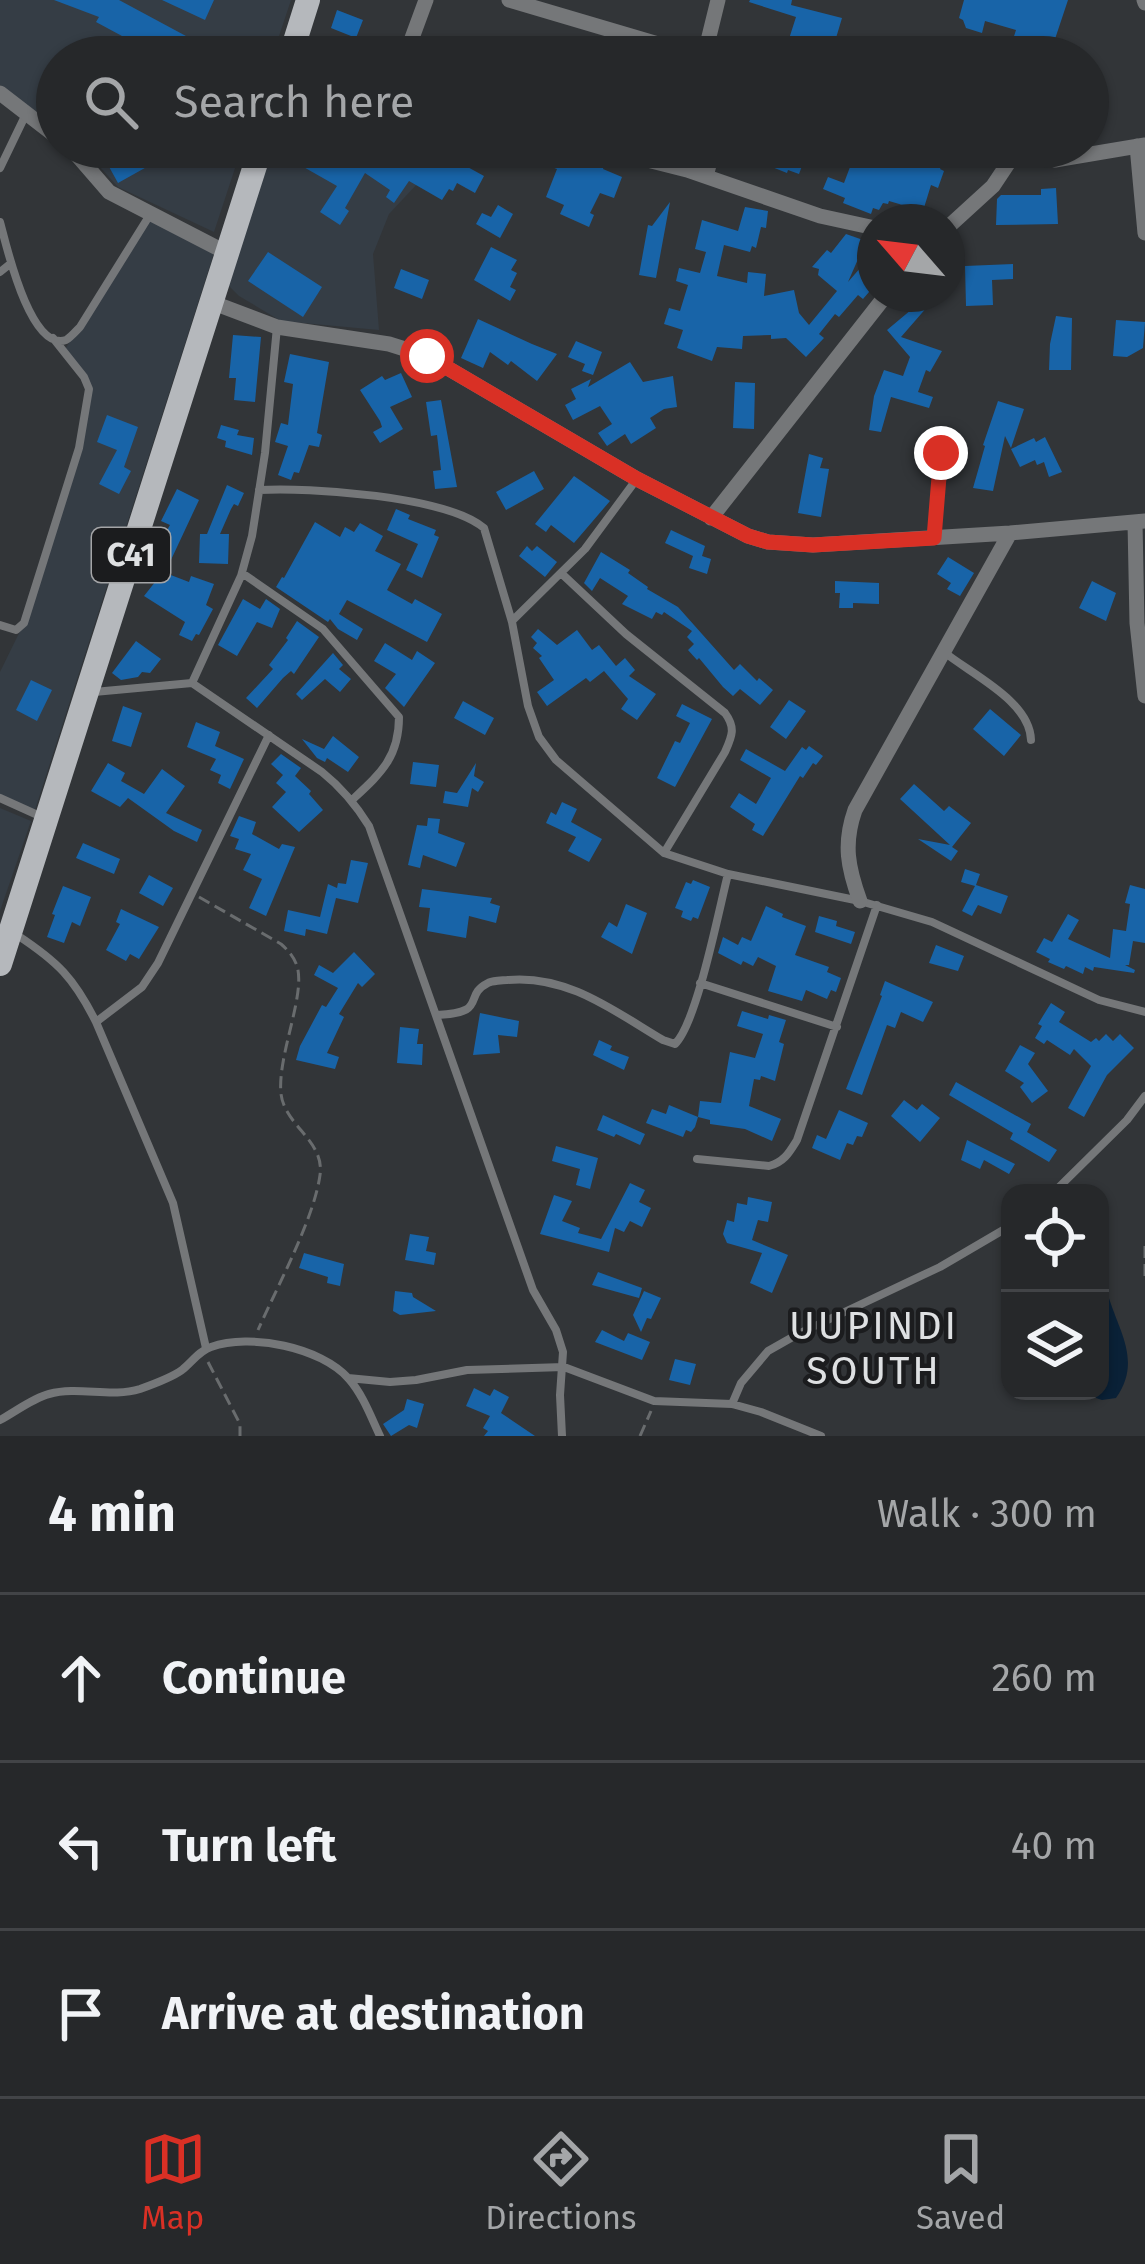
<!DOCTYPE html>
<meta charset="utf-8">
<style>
body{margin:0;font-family:"Fira Sans",sans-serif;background:#2e3032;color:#f1f3f6}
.controls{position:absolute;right:36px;bottom:36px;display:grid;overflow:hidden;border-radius:24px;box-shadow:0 3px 9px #0004}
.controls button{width:108px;height:108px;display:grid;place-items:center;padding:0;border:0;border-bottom:3px solid #424447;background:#26282a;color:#f1f3f6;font:60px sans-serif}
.compass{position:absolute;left:857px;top:204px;width:108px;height:108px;border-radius:50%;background:#26282a;box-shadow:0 3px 9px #0004;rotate:298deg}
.stop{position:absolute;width:36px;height:36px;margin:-27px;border:9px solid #d93025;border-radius:50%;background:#fff}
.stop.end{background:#d93025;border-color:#fff;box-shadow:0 3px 12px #0008}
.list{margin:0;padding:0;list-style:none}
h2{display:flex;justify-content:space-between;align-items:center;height:156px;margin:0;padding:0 48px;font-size:51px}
h2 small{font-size:39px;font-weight:400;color:#a4a6a8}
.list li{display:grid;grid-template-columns:78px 1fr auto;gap:36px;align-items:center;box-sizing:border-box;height:168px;padding:0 48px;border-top:3px solid #424447}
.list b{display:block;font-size:45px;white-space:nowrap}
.list em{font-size:39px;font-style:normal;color:#a4a6a8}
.icon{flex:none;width:66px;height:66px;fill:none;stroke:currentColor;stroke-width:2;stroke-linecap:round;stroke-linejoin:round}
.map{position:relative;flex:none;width:1145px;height:1436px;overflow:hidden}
.search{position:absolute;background:#26282a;box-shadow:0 3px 9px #0004;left:36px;right:36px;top:36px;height:132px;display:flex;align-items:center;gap:30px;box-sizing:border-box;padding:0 42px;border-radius:66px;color:#a4a6a8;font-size:45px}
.sheet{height:660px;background:#26282a}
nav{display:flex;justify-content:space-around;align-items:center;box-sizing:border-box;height:168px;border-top:3px solid #424447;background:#26282a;font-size:33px;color:#a4a6a8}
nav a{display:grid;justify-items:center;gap:6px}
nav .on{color:#d93025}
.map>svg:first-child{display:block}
.built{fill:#353d45}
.water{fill:#0a2137}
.building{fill:#1864a8}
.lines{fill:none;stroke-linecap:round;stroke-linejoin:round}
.path{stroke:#696c6e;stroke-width:3;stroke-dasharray:12 6;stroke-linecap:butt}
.service{stroke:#757779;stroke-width:8}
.minor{stroke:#757779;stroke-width:15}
.primary{stroke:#b5b8bc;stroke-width:24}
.route{stroke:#d93025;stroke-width:15}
.labels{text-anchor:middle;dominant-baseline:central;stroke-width:9;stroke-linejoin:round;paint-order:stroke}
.shield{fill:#1b1c1e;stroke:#a4a5a7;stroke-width:3}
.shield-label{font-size:33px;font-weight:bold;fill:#dee0e2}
.neighbourhood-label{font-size:39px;letter-spacing:3px;fill:#dee0e2;stroke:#1b1c1e}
</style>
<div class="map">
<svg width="1145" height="1436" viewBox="0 0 1145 1436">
<rect width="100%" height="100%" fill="#323538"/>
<path class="built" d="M0,0H291L272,57H57V128L0,85Z
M82,147H242L214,232L118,187Z
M272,147H434L419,182L389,214L373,254L379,330L281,321L239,296L227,284Z
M151,213L216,247L34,813L0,798V672L24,623L79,448L89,389L64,351Z
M0,808L31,821L0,911Z"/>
<path class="water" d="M1100,1256C1103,1268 1104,1282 1108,1295C1119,1332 1142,1361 1116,1398L1102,1400L1093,1397L1090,1391H1100Z"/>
<path class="building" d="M54,0H119L225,57H161L96,22L99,17Z
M162,0H214L205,20Z
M750,0H792L791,5L842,18L836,38L863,46L859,57H802L805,47L788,42L796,17L749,2Z
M964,0H1068L1049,57L1008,55L1016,30L985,21L982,33L966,28L963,20L959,18Z
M337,10L363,20L356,38L331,28Z
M510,38L559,39L558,43L594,54L593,57H509Z
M114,147H163L148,155L152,164L118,183L102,154Z
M301,147H328L354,163L364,147H412L436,163L444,147H463L472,151L464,165L484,176L475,193L457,183L453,191L449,189L442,200L409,181L394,203L386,197L390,190L365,173L345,208L349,211L340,225L320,212L337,186L293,161Z
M544,147H566L561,158L586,168L590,157L605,162L603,169L622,177L614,198L600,193L590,213L594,215L589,227L560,214L564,205L546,197L557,169L538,162Z
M746,147H778L805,158L799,174L788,170L787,173L757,161L756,166L741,162Z
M867,147H898L924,156L928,147L939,152L936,159L943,162L940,169L944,171L938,188L931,185L923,211L889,201L888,204L883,203L879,210L873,208L871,214L843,203L845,198L823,189L828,177L844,183L853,159L862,162Z
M1056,188L1058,224L996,225L997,199L1001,195H1041V189Z
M670,202L656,278L639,275L648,225L652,226Z
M498,205L513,214L500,238L476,224L482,213L491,217Z
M745,207L768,211L766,228L761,227L756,248L752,246L750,252L724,245L717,276L747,283L748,272L766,274L764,296L794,290L799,313L809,325L837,291L818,275L819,269L812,267L827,250L831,253L846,234L866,241L848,282L875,251V285L863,299L858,295L839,317L835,314L819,334L824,338L806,357L786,338L771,339V335L743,336L742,349L717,347L712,361L677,348L683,330L664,324L669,308L680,311L688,285L676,281L679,268L700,273L706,252L695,249L702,220L738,231Z
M491,247L517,260L511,270L517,273L510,287L516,290L510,301L474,280Z
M268,252L322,287L303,317L248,281Z
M1013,264V279L992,280L993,305L966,306L965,266Z
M401,269L429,280L422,299L394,288Z
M930,294L935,298L901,337L942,351L930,372L926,370L918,392L933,397L929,408L891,397L881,432L869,430L874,396L884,370L903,376L910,357L887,330Z
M1056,316L1072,318L1071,370H1049L1050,344Z
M478,319L532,344L557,354L537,381L511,361L508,365L490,352L483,368L461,358Z
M1116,320L1145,322L1143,348L1127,357L1113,356Z
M233,335L261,337L255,402L234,400L236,378H229Z
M576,341L602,352L593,375L582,371L585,364L568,357Z
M290,354L329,362L317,433L322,435L319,447L309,445L299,473L294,472L291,480L278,475L288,446L275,442L281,423L288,425L293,384L284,382Z
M630,362L643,382L673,376L677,407L664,409L650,418L656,428L631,444L625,434L607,446L598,433L612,424L600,406L573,420L565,405L576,399L571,389L591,379L588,387Z
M401,373L412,397L390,407L403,429L380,443L373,432L382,427L380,421L360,390L382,376L385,380Z
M735,382L755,383L754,429L733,428Z
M441,400L457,487L435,489L433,471L441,470L437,435L431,436L426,402Z
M998,401L1024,409L1011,448L1005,436L993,491L973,488L985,446L983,445Z
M107,415L138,427L124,467L131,471L119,494L99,484L117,450L97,442Z
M221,425L239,430L237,435L254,438L252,455L225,447L226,441L217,438Z
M1045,437L1062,472L1049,477L1044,462L1037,465L1035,460L1020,467L1011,449L1034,438L1036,442Z
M809,454L823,458L820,468L829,469L821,517L798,513Z
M534,471L544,489L506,510L496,492Z
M574,476L610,501L574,543L551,525L546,532L535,524Z
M227,485L244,493L238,506L234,504L231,509L220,534H229L228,564L199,563L200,534H207Z
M177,489L199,500L170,562H149L170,525L161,521Z
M396,509L410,515L408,519L436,530L434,535L439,537L422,578L406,570L418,544L387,530Z
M315,522L340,537L345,527L354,532L360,523L383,536L375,551L401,564L387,590L412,604L415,599L442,614L427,642L347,600L339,614L363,629L357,640L338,629L330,619L328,622L276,587L282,577L284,578Z
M671,530L705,546L702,556L711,559L707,574L689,568L693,556L665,543Z
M527,546L532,551L537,546L557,562L545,577L519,556Z
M601,552L630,570L628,573L648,587L647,589L678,607L734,670L740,664L757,681L759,678L773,690L760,705L740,689L733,696L723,687L699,658L697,660L688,650L694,644L687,637L692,631L664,612L662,615L656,612L652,619L622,604L628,596L600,578L592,591L584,583Z
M948,557L974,573L960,596L947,589L951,583L937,574Z
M163,572L189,582L191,576L214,584L206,605L213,609L199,635L196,634L192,641L179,635L185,622L144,596Z
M835,581L879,583V604L853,603V608H839L840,593H835Z
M1092,581L1116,593L1106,621L1079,608Z
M243,599L260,609L266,599L280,609L272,628L257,622L237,656L218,645Z
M297,621L319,637L294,674L291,671L283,678L257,708L246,698L273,669L269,665L288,640L286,638Z
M538,629L557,645L577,630L592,650L599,645L616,666L625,658L635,670L629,676L656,694L637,720L621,709L628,699L604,671L590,682L586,678L547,706L537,692L554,680L539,658L542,656L533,648L537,643L531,637Z
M136,641L161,659L150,673L142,672L138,677L121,680L112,673Z
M385,643L412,660L417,651L435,663L404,707L385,688L396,674L374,661Z
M333,653L343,665L339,669L351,679L340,692L325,679L302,700L296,694Z
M31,680L52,690L37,721L16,710Z
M789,700L806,711L786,739L770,727Z
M463,701L494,718L485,735L454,718Z
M682,704L712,719L675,787L657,778L675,741L680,743L690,723L676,716Z
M123,706L142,713L131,747L112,741Z
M990,709L1021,735L1004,756L973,729Z
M196,722L220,732L215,746L244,759L230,789L218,783L221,775L210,770L216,759L187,747Z
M333,736L359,757L348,772L327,758L325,762L317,758L302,739L324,749Z
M809,746L823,756L816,765L813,763L803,778L800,776L763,836L752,830L755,824L730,807L739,793L756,804L771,778L740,760L746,749L785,771L802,747L806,750Z
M281,754L301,768L295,776L311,791L309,794L323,810L299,832L272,807L286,792L276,783L283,775L271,764Z
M413,762L439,765L436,787L410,784Z
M108,763L125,773L121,781L144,794L162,769L185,786L166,813L202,830L197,842L174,831L128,798L120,807L91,791Z
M476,763L474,776L484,782L478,792L472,788L468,807L443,803L445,791L457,793Z
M914,784L944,811L949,806L971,823L952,847L958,851L951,861L918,839L950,845L900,799Z
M562,802L577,809L571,822L602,839L589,862L568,851L576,837L546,823L551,812L556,815Z
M239,816L256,822L252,834L279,849L282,844L295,847L266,916L249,908L262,879L243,870L251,854L235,849L239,839L230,836Z
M428,818L440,819L438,833L465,843L456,867L423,855L420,868L408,865L417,825L427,826Z
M83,843L120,859L114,874L76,858Z
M351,860L368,863L358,903L336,898L327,934L306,929L305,936L284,931L288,910L320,917L328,884L337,888L338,883L346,884Z
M965,869L980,874L976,885L1008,896L1001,914L978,905L972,916L962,911L975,886L961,882Z
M149,875L173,888L163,906L139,893Z
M693,880L710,887L698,919L693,917L691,921L681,917L683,911L675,908L686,882L691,884Z
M1130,885L1145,889V943L1133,941L1129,965H1125L1135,970L1134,973L1094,967L1093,971L1085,967L1083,974L1066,966L1064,969L1048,962L1050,959L1036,952L1044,938L1052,942L1068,914L1079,920L1068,939L1110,958L1113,929L1126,931L1130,904L1125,903Z
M63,886L91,897L80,926L72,922L64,943L47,937L55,915L52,914Z
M422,889L492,898L490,903L500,906L496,923L469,916L466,938L427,931L430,908L419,907Z
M626,904L647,913L632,954L601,937L609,922L617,927Z
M766,906L783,914L782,917L806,926L795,955L829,967L827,972L841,978L836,992L831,990L827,999L806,990L802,1001L768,991L776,966L758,957L753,966L743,961L741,965L718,953L723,937L738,945L742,937L751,941Z
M121,909L159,927L139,959L130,954L126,961L106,950L120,924L116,922Z
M819,916L837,921L836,926L855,932L851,944L815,932Z
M936,945L964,956L958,971L929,963Z
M354,952L375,974L362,987L358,983L339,1014L344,1017L327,1053L339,1057L335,1069L296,1060L300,1046L322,1005L326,1007L338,988L314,975L319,965L333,973Z
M885,981L933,1002L923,1022L901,1012L895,1028L887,1025L862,1095L846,1089L882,996L880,995Z
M1051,1003L1065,1012L1059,1022L1091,1042L1096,1038L1099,1041L1106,1034L1113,1041L1120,1034L1134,1048L1107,1075L1084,1117L1068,1108L1091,1066L1074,1049L1070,1055L1047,1040L1044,1044L1035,1038L1042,1026L1038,1024Z
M742,1011L768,1019L769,1015L786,1020L779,1042L784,1044L775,1081L761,1076L760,1080L754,1079L749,1106L781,1119L772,1141L745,1129L710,1124V1120L698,1117L695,1127L691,1132L686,1130L683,1137L646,1123L652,1109L666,1114L669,1105L698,1117L700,1101L721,1103L730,1052L755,1058L763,1034L737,1026Z
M480,1013L519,1021L517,1037L498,1035L500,1053L473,1055Z
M400,1027L419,1029L417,1044H423L422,1065L397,1063Z
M599,1040L612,1046L610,1050L629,1057L624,1070L593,1055Z
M1020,1045L1035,1053L1028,1064L1048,1091L1032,1103L1020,1087L1024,1083L1005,1071Z
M956,1082L1031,1124L1027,1132L1057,1150L1049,1162L1010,1139L1013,1133L949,1095Z
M904,1100L917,1110L922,1104L940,1118L920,1142L891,1116Z
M839,1110L868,1123L862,1137L857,1136L853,1145L847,1143L840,1160L812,1148L817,1135L826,1139Z
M603,1115L645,1134L640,1145L616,1134L614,1137L597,1130Z
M967,1140L1015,1164L1009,1174L984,1160L980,1169L961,1160Z
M556,1146L598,1158L590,1189L576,1185L580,1169L552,1161Z
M630,1183L645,1190L639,1202L651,1208L642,1227L630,1221L624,1232L615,1228L609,1252L540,1234L554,1195L572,1201L562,1221L580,1228L578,1233L601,1239Z
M748,1197L772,1202L768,1222L758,1220L752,1240L788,1255L772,1293L750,1283L762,1253L727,1243L723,1234L727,1220L734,1222L737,1203L747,1205Z
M410,1234L429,1237L426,1251L436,1253L434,1265L405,1260Z
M304,1253L344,1264L340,1286L327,1283L328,1277L299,1268Z
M598,1272L642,1288L639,1298L592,1285Z
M395,1291L412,1293L413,1297L436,1311L400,1315L393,1311Z
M644,1291L661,1298L651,1319L647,1318L641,1332L633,1315Z
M602,1330L624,1341L628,1333L650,1342L642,1360L595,1342Z
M675,1359L696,1364L690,1385L669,1380Z
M474,1388L490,1396L494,1389L509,1397L501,1413L535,1436H484L488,1431L483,1428L490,1416L466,1406Z
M407,1399L424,1404L417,1428L409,1425L391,1436L383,1424L404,1410Z"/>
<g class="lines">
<path class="path" d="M199,897L281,944C288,950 294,957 297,966C306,995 277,1056 281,1094C285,1126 325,1141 320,1175C314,1219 277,1287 258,1330
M1145,1246V1282
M208,1362L240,1424V1436
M640,1436L651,1411"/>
<path class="service" d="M0,168L26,114
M0,222C6,244 30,352 66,340C70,338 77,330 80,327L151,213
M0,272L10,264
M259,490C309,487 446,496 484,528L512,622L528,706L539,737L556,760L664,853L728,874L860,901L932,922L1099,1000L1145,1012
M934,536L941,453L938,436
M242,573L323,629L399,717C399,758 380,774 352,800
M561,573L626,634L725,713C736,728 732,736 725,752L664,853
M512,621L585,549L636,480
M0,625L16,630L24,623L79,448L89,389L84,377L53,338
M944,652C971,674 1030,701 1031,740
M192,683L241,576L252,536L265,453L277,327
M94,692L192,683L322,772C342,788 356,805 369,826L533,1290L556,1330L563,1352L560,1395L562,1436
M0,798L42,817
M17,935C58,962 74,978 96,1022L173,1203L206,1348
M700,983L837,1027
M437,1015C489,1013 462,996 488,983C491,981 504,980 507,980C567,974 614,1011 663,1040L675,1044C697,1023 719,909 728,874
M96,1022L142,987L158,963L269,735
M697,1159L769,1166C784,1162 789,1153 797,1140L877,905
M1053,1193L1127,1120L1145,1096
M348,1378L390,1382L416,1380L467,1370L564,1367L654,1401L732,1404L761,1412L821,1436
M732,1404L741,1383L768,1351L798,1334L940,1267L1010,1226
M0,1420C15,1412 33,1398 49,1394C79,1386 111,1398 140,1389C154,1384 171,1378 182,1370C192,1362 199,1351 211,1347C250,1333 321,1347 349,1379C363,1395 371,1417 380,1436"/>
<path class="minor" d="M509,0L702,57
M1144,0L1145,3
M405,57L426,0
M704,57L718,0
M0,93L57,137
M1137,146L1145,233
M70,147L109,192L227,253
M596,147L687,170L820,216L875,228
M1007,147L1055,160L1145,145
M706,176L714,147
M947,228L993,186L1017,150
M211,302L277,327L389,344L427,356L637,479L748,536L768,542L813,545L1010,533L1145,521
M711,518L887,294
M1135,522L1137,623L1145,696
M860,901C848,868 843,844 855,810L1010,533"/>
<path class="primary" d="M290,57L308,0
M0,964L261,147"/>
</g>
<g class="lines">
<path class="route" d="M427,356L637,479L748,536L768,542L813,545L934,538L941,453"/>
</g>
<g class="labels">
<rect class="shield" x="92" y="528" width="78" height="54" rx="9"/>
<g class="shield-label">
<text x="131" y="555">C41</text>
</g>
<g class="neighbourhood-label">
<text x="874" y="1326">UUPINDI<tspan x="874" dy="45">SOUTH</tspan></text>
</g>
</g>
</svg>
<div class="controls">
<button><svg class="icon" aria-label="locate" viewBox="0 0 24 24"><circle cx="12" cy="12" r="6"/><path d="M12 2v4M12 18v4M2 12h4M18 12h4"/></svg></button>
<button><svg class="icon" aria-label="layers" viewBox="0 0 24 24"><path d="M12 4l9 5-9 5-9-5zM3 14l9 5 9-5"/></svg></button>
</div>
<svg class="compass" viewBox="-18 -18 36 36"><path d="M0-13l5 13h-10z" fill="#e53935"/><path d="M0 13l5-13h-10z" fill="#a4a6a8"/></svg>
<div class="stop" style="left:427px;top:356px"></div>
<div class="stop end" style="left:941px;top:453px"></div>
<div class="search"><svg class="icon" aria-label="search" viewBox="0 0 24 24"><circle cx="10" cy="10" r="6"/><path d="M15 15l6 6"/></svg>Search here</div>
</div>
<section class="sheet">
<h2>4 min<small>Walk · 300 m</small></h2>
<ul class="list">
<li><svg class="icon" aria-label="ahead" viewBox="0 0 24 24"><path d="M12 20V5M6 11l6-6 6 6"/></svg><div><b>Continue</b></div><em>260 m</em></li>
<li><svg class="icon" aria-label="left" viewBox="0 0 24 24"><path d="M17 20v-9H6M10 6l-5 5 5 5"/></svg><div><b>Turn left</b></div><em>40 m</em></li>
<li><svg class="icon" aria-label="arrive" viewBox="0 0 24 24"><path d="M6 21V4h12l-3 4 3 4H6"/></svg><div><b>Arrive at destination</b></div></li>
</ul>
</section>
<nav>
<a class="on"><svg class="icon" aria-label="map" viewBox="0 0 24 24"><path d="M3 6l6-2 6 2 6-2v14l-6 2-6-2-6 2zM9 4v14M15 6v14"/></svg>Map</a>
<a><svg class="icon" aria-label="directions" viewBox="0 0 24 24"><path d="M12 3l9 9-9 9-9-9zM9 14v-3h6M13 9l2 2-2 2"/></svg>Directions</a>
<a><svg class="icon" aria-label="saved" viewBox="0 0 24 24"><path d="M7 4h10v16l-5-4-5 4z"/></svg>Saved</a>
</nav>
